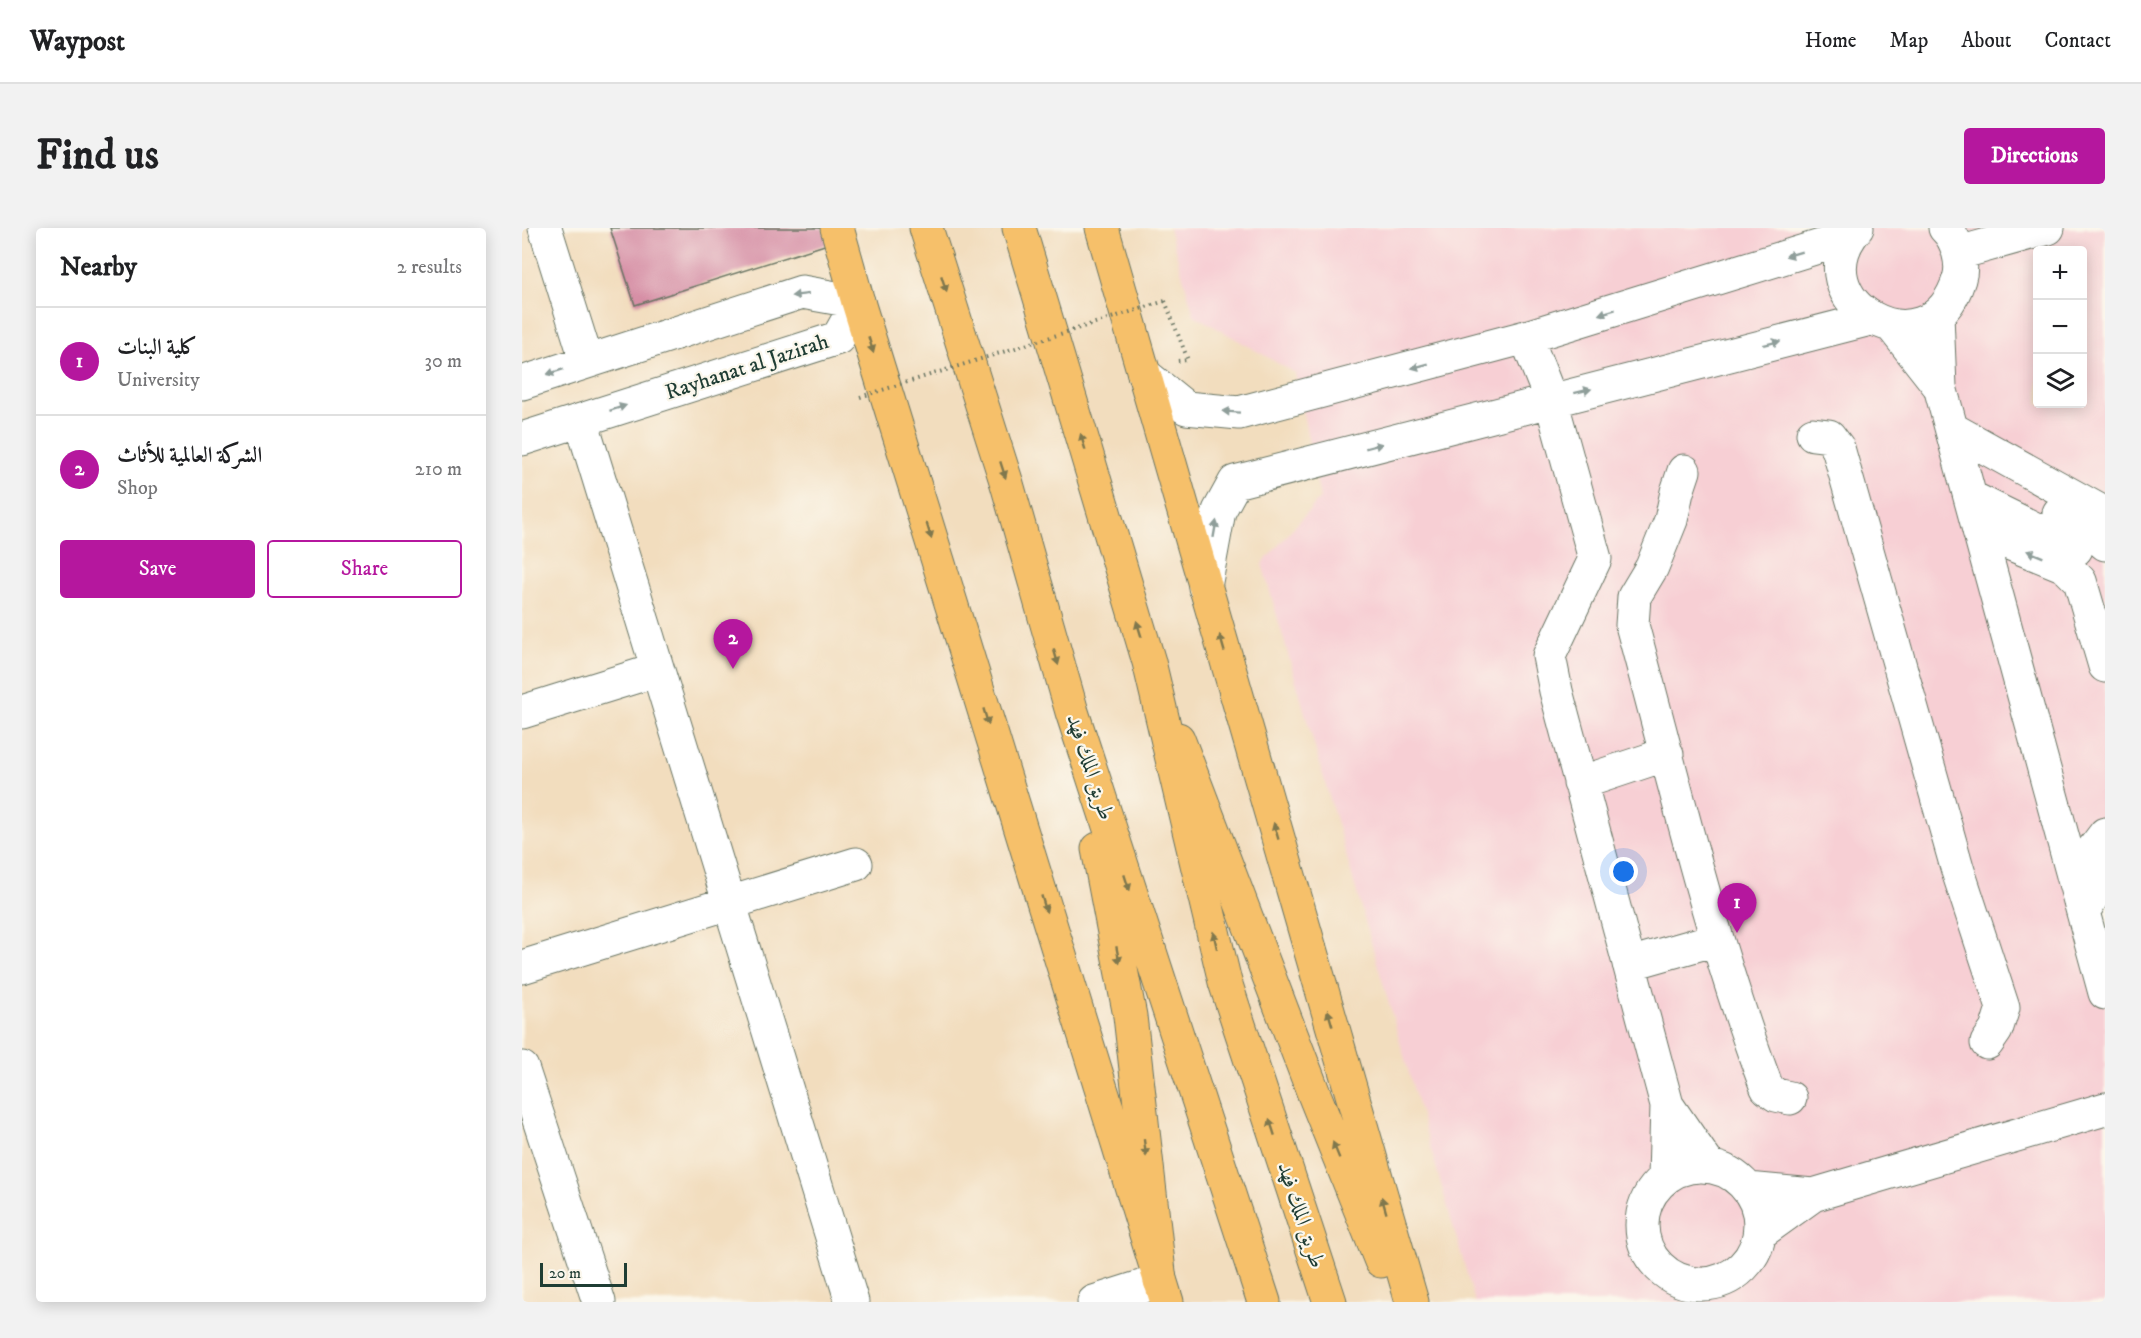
<!DOCTYPE html>
<meta charset="utf-8">
<style>
body{margin:0;font-family:"IM FELL DW Pica",Amiri,serif;background:#f2f2f2;color:#202124}
.controls{position:absolute;right:18px;top:18px;display:grid;overflow:hidden;border-radius:6px;box-shadow:0 3px 15px #0003}
.controls button{width:54px;height:54px;display:grid;place-items:center;padding:0;border:0;border-bottom:2px solid #e0e0e0;background:#fff;color:#202124;font:30px sans-serif}
.scale{position:absolute;left:18px;bottom:15px;width:87px;box-sizing:border-box;padding-left:6px;border:3px solid #1f3d34;border-top:0;font-size:16px;line-height:21px;white-space:nowrap;color:#1f3d34;-webkit-text-stroke:4px #fbf7ec;paint-order:stroke}
.you{position:absolute;left:1102px;top:644px;width:21px;height:21px;margin:-15px;border:4px solid #fff;border-radius:50%;background:#1a73e8;box-shadow:0 0 0 9px #1a73e833}
.badge{display:grid;place-items:center;width:39px;height:39px;border-radius:50%;background:#b5179e;color:#fff;font-size:20px;font-weight:700}
.pin{position:absolute;translate:-50% -50px;filter:drop-shadow(0 2px 3px #0008)}
.pin::after{content:'';position:absolute;top:32px;width:21px;height:18px;background:inherit;clip-path:polygon(0 0,100% 0,50% 100%)}
.list{margin:0;padding:0;list-style:none}
h2{display:flex;justify-content:space-between;align-items:center;height:78px;margin:0;padding:0 24px;font-size:26px}
h2 small{font-size:20px;font-weight:400;color:#757577}
.list li{display:grid;grid-template-columns:39px 1fr auto;gap:18px;align-items:center;box-sizing:border-box;height:108px;padding:0 24px;border-top:2px solid #e0e0e0}
.list b{display:block;font-size:22px;white-space:nowrap}
.list p{margin:0;font-size:20px;white-space:nowrap;color:#757577}
.list em{font-size:20px;font-style:normal;color:#757577}
.actions{display:flex;gap:12px;padding:18px 24px}
.actions a{flex:1;padding:14px 0;border:2px solid #b5179e;border-radius:6px;text-align:center;font-size:21px;color:#b5179e}
.actions .main{background:#b5179e;color:#fff}
.icon{flex:none;width:33px;height:33px;fill:none;stroke:currentColor;stroke-width:2;stroke-linecap:round;stroke-linejoin:round}
.map{position:relative;flex:none;width:1583px;height:1074px;overflow:hidden;border-radius:6px}
header{display:flex;align-items:center;gap:36px;box-sizing:border-box;height:84px;padding:0 30px;background:#fff;border-bottom:2px solid #e0e0e0}
header strong{font-size:28px}
nav{display:flex;gap:33px;margin-inline-start:auto;font-size:21px}
.intro{display:flex;align-items:center;justify-content:space-between;box-sizing:border-box;height:144px;padding:0 36px}
h1{margin:0;font-size:42px}
.button{padding:15px 27px;border-radius:6px;background:#b5179e;color:#fff;font-size:21px;font-weight:700}
main{display:flex;gap:36px;padding:0 36px}
aside{flex:1;background:#fff;border-radius:6px;box-shadow:0 3px 15px #0003}
.map>svg:first-child{display:block}
.built{fill:#f7cfd4;fill-rule:evenodd}
.building{fill:#d68ea5}
.lines{fill:none;stroke-linecap:round;stroke-linejoin:round}
.minor-casing{stroke:#697564;stroke-width:35}
.major-casing{stroke:#697564;stroke-width:35}
.highway-casing{stroke:#697564;stroke-width:35}
.path{stroke:#697564;stroke-width:4;stroke-dasharray:1.5 4.5;stroke-linecap:butt}
.minor{stroke:#fff;stroke-width:33}
.major{stroke:#f6c06b;stroke-width:33}
.highway{stroke:#f6c06b;stroke-width:33}
.path-bridge{stroke:#697564;stroke-width:4;stroke-dasharray:1.5 4.5;stroke-linecap:butt}
.oneway{fill:#8f9e9a}
.oneway2{fill:#80784d}
.labels{text-anchor:middle;dominant-baseline:central;stroke-width:4.5;stroke-linejoin:round;paint-order:stroke}
.street-label{font-size:22px;fill:#1f3d34;stroke:#fbf7ec}
</style>
<header>
<strong>Waypost</strong>
<nav><a>Home</a><a>Map</a><a>About</a><a>Contact</a></nav>
</header>
<div class="intro"><h1>Find us</h1><a class="button">Directions</a></div>
<main>
<aside>
<h2>Nearby<small>2 results</small></h2>
<ul class="list">
<li><span class="badge">1</span><div><b>كلية البنات</b><p>University</p></div><em>30 m</em></li>
<li><span class="badge">2</span><div><b>الشركة العالمية للأثاث</b><p>Shop</p></div><em>210 m</em></li>
</ul>
<div class="actions"><a class="main">Save</a><a>Share</a></div>
</aside>
<div class="map">
<svg width="1583" height="1074" viewBox="0 0 1583 1074">
<rect width="100%" height="100%" fill="#fbf7ec"/>
<filter id="ink" filterUnits="userSpaceOnUse"><feTurbulence type="fractalNoise" baseFrequency=".0167" numOctaves="2"/><feDisplacementMap in="SourceGraphic" scale="12" xChannelSelector="R" yChannelSelector="G"/><feConvolveMatrix kernelMatrix="1 2 1 2 8 2 1 2 1" color-interpolation-filters="sRGB"/></filter>
<filter id="wash" filterUnits="userSpaceOnUse"><feTurbulence type="fractalNoise" baseFrequency=".008" numOctaves="4" result="noise"/><feDisplacementMap in="SourceGraphic" scale="24" xChannelSelector="R" yChannelSelector="G"/><feGaussianBlur stdDeviation="1.35" result="paint"/><feColorMatrix in="noise" values="0 0 0 0 0 0 0 0 0 0 0 0 0 0 0 0 0 1.4 0 .05"/><feComposite in="paint" operator="in"/></filter>
<g filter="url(#wash)">
<rect width="100%" height="100%" fill="#f2ddbe"/>
<path class="built" d="M647,0H1583V1074H953L740,336L798,270L773,145L672,87ZM1516,22H1560V176H1516Z"/>
<g id="blocks">
<path class="building" d="M88,0H301L306,16L113,77Z"/>
</g>
</g>
<g filter="url(#ink)">
<use href="#blocks" fill-opacity="0" stroke="#697564" stroke-width="1.5"/>
<g class="lines">
<g class="minor-casing">
<path id="minor" d="M23,0L65,134
M1335,0C1272,72 1406,151 1437,51C1442,36 1435,11 1423,0
M1437,25L1526,0
M1370,98L1418,159L1415,87
M1004,109L1029,172L1073,331L1027,428L1034,463L1145,877
M622,146L664,180L717,185L1004,109L1328,9V0
M0,155L280,64L336,74L316,110L0,211
M1418,159L1583,765
M59,192L330,1074
M1430,201L1578,283L1583,287
M1291,206L1307,208L1316,220L1436,643L1481,780L1474,802L1465,815
M1162,243L1155,264L1149,292L1130,339L1112,369L1110,397C1152,552 1188,709 1245,860L1254,867L1268,870
M1448,269L1554,321
M1537,285L1566,301L1583,316
M1457,303L1543,338L1558,353L1583,438
M683,359L697,283L713,254L1348,91
M0,484L135,442
M1058,555L1145,526
M1551,648L1583,606
M1561,684L1583,648
M1107,736L1195,711
M0,739L334,636
M0,840L77,1074
M1120 997a59 59 0 1 1 118 0a59 59 0 1 1-118 0Z
M1143,949L1145,877L1187,938
M1226,961L1291,967L1238,1005
M1291,967L1583,881
M572,1074L638,1053"/>
</g>
<g class="major-casing">
<path id="major" d="M315,0L336,74L645,1074
M580,0L890,1074
M656,511L792,866L859,1033"/>
</g>
<g class="highway-casing">
<path id="highway" d="M404,0L485,256L550,484L742,1074
M497,0L627,434L703,754L808,1074
M576,621L608,788L638,1053"/>
</g>
<path class="path" d="M643,73L666,132L655,133"/>
<use href="#minor" class="minor"/>
<use href="#major" class="major"/>
<use href="#highway" class="highway"/>
<path class="path-bridge" d="M338,169L643,73"/>
</g>
<defs><path id="oneway-solid" d="M-6-.8H1V-3.2L6.5 0L1 3.2V.8H-6Z" transform="scale(1.5)"/></defs>
<g class="oneway">
<use href="#oneway-solid" transform="translate(1272 26) rotate(163)"/>
<use href="#oneway-solid" transform="translate(278 67) rotate(173)"/>
<use href="#oneway-solid" transform="translate(1085 84) rotate(163)"/>
<use href="#oneway-solid" transform="translate(1250 115) rotate(-14)"/>
<use href="#oneway-solid" transform="translate(898 138) rotate(165)"/>
<use href="#oneway-solid" transform="translate(33 144) rotate(162)"/>
<use href="#oneway-solid" transform="translate(1061 163) rotate(-14)"/>
<use href="#oneway-solid" transform="translate(96 180) rotate(-18)"/>
<use href="#oneway-solid" transform="translate(709 184) rotate(-176)"/>
<use href="#oneway-solid" transform="translate(852 218) rotate(-15)"/>
<use href="#oneway-solid" transform="translate(693 301) rotate(-80)"/>
<use href="#oneway-solid" transform="translate(1513 326) rotate(-158)"/>
</g>
<g class="oneway2">
<use href="#oneway-solid" transform="translate(422 56) rotate(72)"/>
<use href="#oneway-solid" transform="translate(349 117) rotate(73)"/>
<use href="#oneway-solid" transform="translate(561 214) rotate(-107)"/>
<use href="#oneway-solid" transform="translate(481 242) rotate(72)"/>
<use href="#oneway-solid" transform="translate(407 303) rotate(73)"/>
<use href="#oneway-solid" transform="translate(617 401) rotate(-107)"/>
<use href="#oneway-solid" transform="translate(700 415) rotate(-106)"/>
<use href="#oneway-solid" transform="translate(534 429) rotate(74)"/>
<use href="#oneway-solid" transform="translate(464 489) rotate(73)"/>
<use href="#oneway-solid" transform="translate(754 603) rotate(-106)"/>
<use href="#oneway-solid" transform="translate(605 655) rotate(72)"/>
<use href="#oneway-solid" transform="translate(522 676) rotate(73)"/>
<use href="#oneway-solid" transform="translate(693 712) rotate(-103)"/>
<use href="#oneway-solid" transform="translate(596 727) rotate(79)"/>
<use href="#oneway-solid" transform="translate(808 790) rotate(-106)"/>
<use href="#oneway-solid" transform="translate(750 899) rotate(-108)"/>
<use href="#oneway-solid" transform="translate(623 920) rotate(83)"/>
<use href="#oneway-solid" transform="translate(814 922) rotate(-112)"/>
<use href="#oneway-solid" transform="translate(862 977) rotate(-106)"/>
</g>
</g>
<g class="labels">
<g class="street-label">
<text transform="translate(225 139) rotate(-18)">Rayhanat al Jazirah</text>
<text transform="translate(568 539) rotate(72)">طريق الملك فهد</text>
<text transform="translate(779 987) rotate(72)">طريق الملك فهد</text>
</g>
</g>
</svg>
<div class="controls">
<button>+</button>
<button>−</button>
<button><svg class="icon" aria-label="layers" viewBox="0 0 24 24"><path d="M12 4l9 5-9 5-9-5zM3 14l9 5 9-5"/></svg></button>
</div>
<div class="scale">20 m</div>
<div class="you"></div>
<div class="pin badge" style="left:1215px;top:705px">1</div>
<div class="pin badge" style="left:211px;top:441px">2</div>
</div>
</main>
